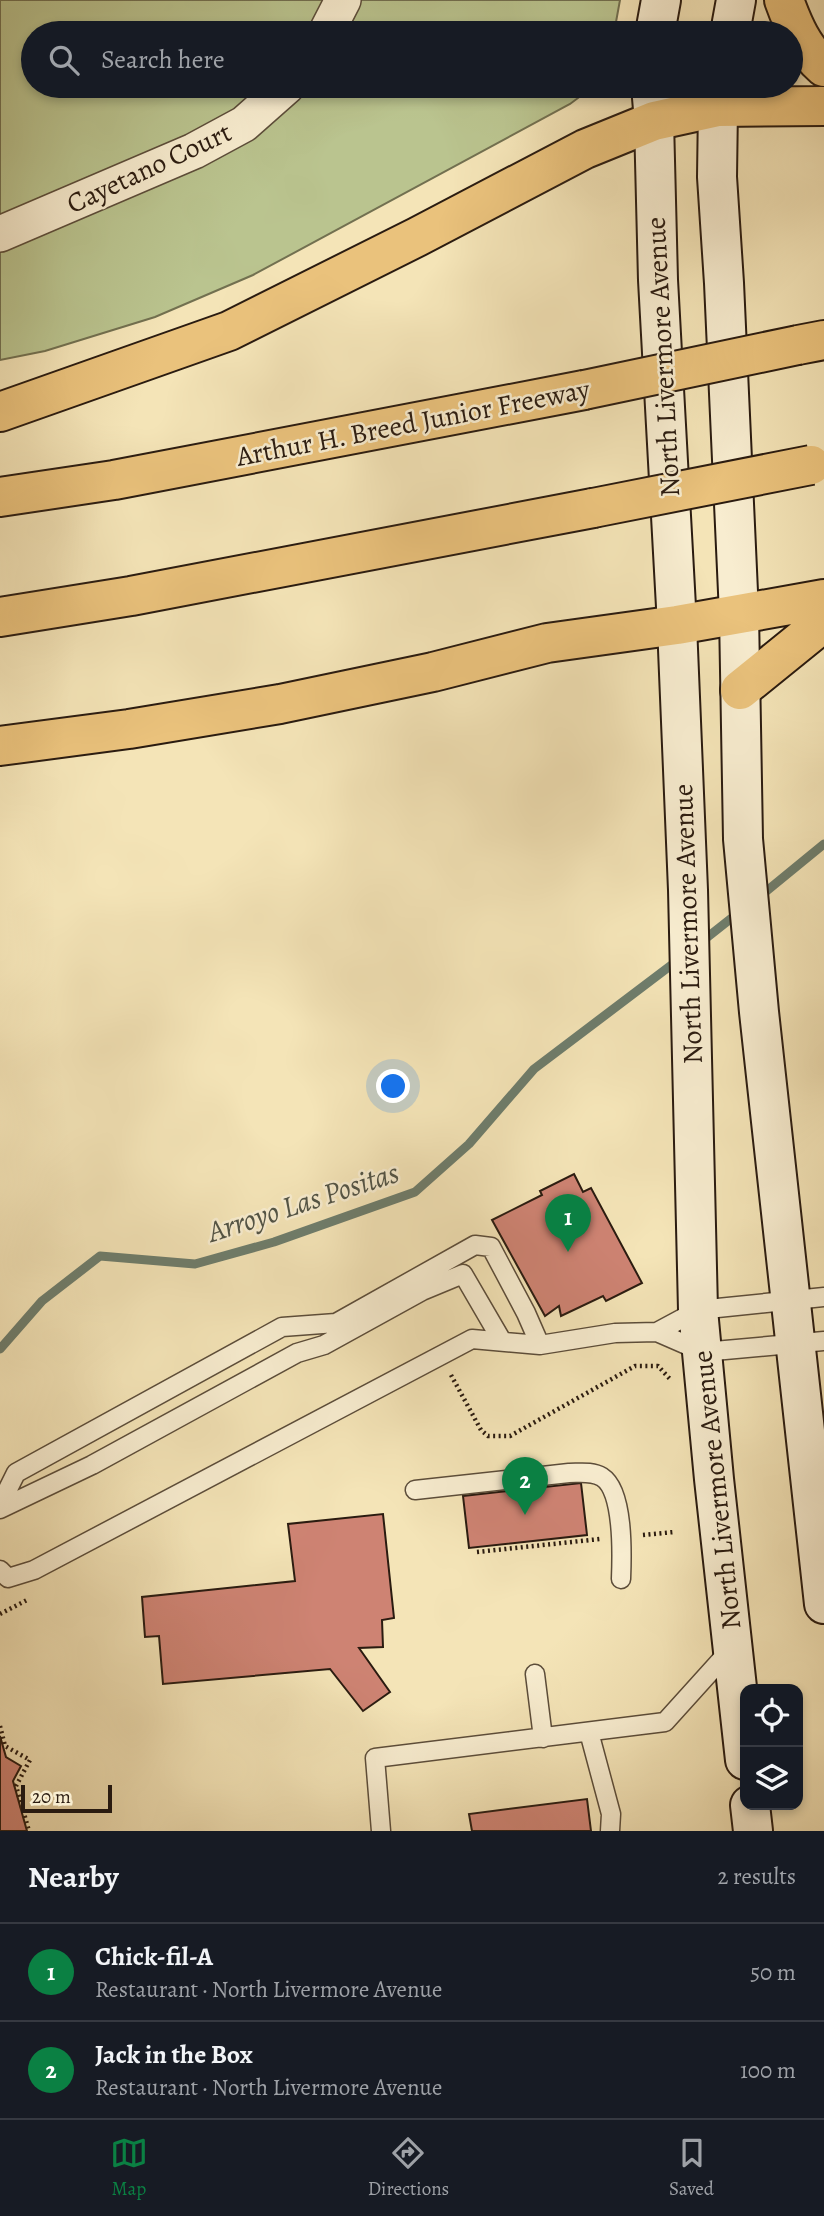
<!DOCTYPE html>
<meta charset="utf-8">
<style>
body{margin:0;font-family:Alegreya,serif;background:#20242c;color:#f1f3f6}
.controls{position:absolute;right:21px;bottom:21px;display:grid;overflow:hidden;border-radius:14px;box-shadow:0 4px 10px #0003}
.controls button{width:63px;height:63px;display:grid;place-items:center;padding:0;border:0;border-bottom:2px solid #363941;background:#171b24;color:#f1f3f6;font:35px sans-serif}
.scale{position:absolute;left:21px;bottom:18px;width:91px;box-sizing:border-box;padding-left:7px;border:4px solid #2a1b10;border-top:0;font-size:19px;line-height:24px;white-space:nowrap;color:#2a1b10;-webkit-text-stroke:5px #f8edd0;paint-order:stroke}
.you{position:absolute;left:394px;top:1087px;width:24px;height:24px;margin:-18px;border:5px solid #fff;border-radius:50%;background:#1a73e8;box-shadow:0 0 0 10px #1a73e833}
.badge{display:grid;place-items:center;width:46px;height:46px;border-radius:50%;background:#0b8043;color:#fff;font-size:23px;font-weight:700}
.pin{position:absolute;translate:-50% -58px;filter:drop-shadow(0 2px 4px #0008)}
.pin::after{content:'';position:absolute;top:37px;width:24px;height:21px;background:inherit;clip-path:polygon(0 0,100% 0,50% 100%)}
.list{margin:0;padding:0;list-style:none}
h2{display:flex;justify-content:space-between;align-items:center;height:91px;margin:0;padding:0 28px;font-size:30px}
h2 small{font-size:23px;font-weight:400;color:#9ea1a6}
.list li{display:grid;grid-template-columns:46px 1fr auto;gap:21px;align-items:center;box-sizing:border-box;height:98px;padding:0 28px;border-top:2px solid #363941}
.list b{display:block;font-size:26px;white-space:nowrap}
.list p{margin:0;font-size:23px;white-space:nowrap;color:#9ea1a6}
.list em{font-size:23px;font-style:normal;color:#9ea1a6}
.icon{flex:none;width:38px;height:38px;fill:none;stroke:currentColor;stroke-width:2;stroke-linecap:round;stroke-linejoin:round}
.map{position:relative;flex:none;width:824px;height:1831px;overflow:hidden}
.search{position:absolute;background:#171b24;box-shadow:0 4px 10px #0003;left:21px;right:21px;top:21px;height:77px;display:flex;align-items:center;gap:18px;box-sizing:border-box;padding:0 24px;border-radius:38px;color:#9ea1a6;font-size:26px}
.sheet{height:287px;background:#171b24}
nav{display:flex;justify-content:space-around;align-items:center;box-sizing:border-box;height:98px;border-top:2px solid #363941;background:#171b24;font-size:19px;color:#9ea1a6}
nav a{display:grid;justify-items:center;gap:4px}
nav .on{color:#0b8043}
.map>svg:first-child{display:block}
.green{fill:#bac48f;stroke:#727050;stroke-width:2}
.lines{fill:none;stroke-linecap:round;stroke-linejoin:round}
.stream{stroke:#6e7d6c;stroke-width:9}
.building{fill:#ce8373;stroke:#2a1b10;stroke-width:2}
.lane-casing{stroke:#5c4d3a;stroke-width:21}
.street-casing{stroke:#5c4d3a;stroke-width:38}
.secondary-casing{stroke:#2a1b10;stroke-width:42}
.highway-casing{stroke:#2a1b10;stroke-width:42}
.path{stroke:#2a1b10;stroke-width:4.5;stroke-dasharray:2 3.5;stroke-linecap:butt}
.lane{stroke:#f8edd0;stroke-width:18}
.street{stroke:#f8edd0;stroke-width:35}
.secondary{stroke:#f8edd0;stroke-width:38}
.highway{stroke:#eac27c;stroke-width:38}
.highway-bridge-casing{stroke:#2a1b10;stroke-width:42;stroke-linecap:butt}
.highway-bridge{stroke:#eac27c;stroke-width:38}
.labels{text-anchor:middle;dominant-baseline:central;stroke-width:5;stroke-linejoin:round;paint-order:stroke}
.street-label{font-size:28px;fill:#2a1b10;stroke:#f8edd0}
.water-label{font-size:30px;font-style:italic;fill:#525446;stroke:#f8edd0}
</style>
<div class="map">
<svg width="824" height="1831" viewBox="0 0 824 1831">
<rect width="100%" height="100%" fill="#f4e4b7"/>
<filter id="stains"><feTurbulence type="fractalNoise" baseFrequency=".00286" numOctaves="4"/><feColorMatrix values="0 0 0 0 .2 0 0 0 0 .09 0 0 0 0 .02 0 0 0 .5 -.17"/></filter>
<radialGradient id="worn" r=".72"><stop offset=".6" stop-color="#630" stop-opacity="0"/><stop offset="1" stop-color="#630" stop-opacity=".3"/></radialGradient>
<path class="green" d="M0,0H620L614,33H33V86H594L570,104L253,275L155,317L45,351L0,360Z"/>
<g class="lines">
<path class="stream" d="M758,898L824,844
M700,943L738,913
M0,1349L42,1301L100,1256L195,1264L274,1242L415,1192L469,1144L534,1069L678,960"/>
</g>
<path class="building" d="M574,1174L583,1192L591,1188L642,1283L606,1301L603,1296L561,1316L559,1306L545,1316L492,1220L542,1195L540,1191Z
M581,1483L587,1535L469,1548L463,1496Z
M383,1514L394,1618L382,1620L383,1647L359,1648L390,1692L363,1711L330,1669L163,1684L159,1636L145,1637L142,1597L295,1581L288,1524Z
M0,1736L6,1757L21,1766L13,1781L27,1831H0Z
M587,1799L591,1831H472L469,1814Z"/>
<g class="lines">
<g class="lane-casing">
<path id="lane" d="M657,1332L703,1352L824,1341
M415,1490L569,1473C580,1473 592,1471 602,1477C624,1491 622,1555 621,1579
M0,1505L16,1473L282,1327L336,1323L475,1245L491,1247L526,1313L540,1345
M0,1509L92,1465L297,1353L324,1345L422,1291L463,1274L502,1341
M0,1570L8,1578L34,1570L472,1339L540,1345L615,1333L657,1332L698,1310L824,1297
M535,1674L543,1738
M589,1732L611,1814L610,1831
M381,1831L375,1758L665,1722L730,1650"/>
</g>
<g class="street-casing">
<path id="street" d="M326,33L343,0
M0,234L194,151L244,124L287,86"/>
</g>
<g class="secondary-casing">
<path id="secondary" d="M655,33L661,0
M730,33L736,0
M651,86L654,121L658,280L677,625L688,890L698,1310L714,1479L745,1760
M721,86L718,107L717,177L724,283L739,614L743,839L759,1012L824,1604
M750,1805L753,1831"/>
</g>
<g class="highway-casing">
<path id="highway" d="M784,0C793,25 803,49 824,67
M798,345L824,340
M0,412L229,331L417,237L585,149L654,121L718,107L824,106
M0,497L114,480L584,390
M0,617L131,596L593,508
M740,690L824,622
M0,746L129,729L280,704L433,672L547,643L677,625L824,599"/>
</g>
<path class="path" d="M451,1375L481,1430L488,1436H510L635,1366H658L670,1379
M643,1535L674,1532
M477,1552L600,1539
M0,1614L27,1600
M0,1726L5,1746L30,1760L16,1786L29,1831"/>
<use href="#lane" class="lane"/>
<use href="#street" class="street"/>
<use href="#secondary" class="secondary"/>
<use href="#highway" class="highway"/>
<g class="highway-bridge-casing">
<path id="highway-bridge" d="M584,390L798,345
M593,508L811,465"/>
</g>
<use href="#highway-bridge" class="highway-bridge"/>
</g>
<g class="labels">
<g class="street-label">
<text transform="translate(149 168) rotate(-25)">Cayetano Court</text>
<text transform="translate(663 357) rotate(-93)">North Livermore Avenue</text>
<text transform="translate(413 423) rotate(-11)">Arthur H. Breed Junior Freeway</text>
<text transform="translate(688 924) rotate(-92)">North Livermore Avenue</text>
<text transform="translate(717 1490) rotate(-96)">North Livermore Avenue</text>
</g>
<g class="water-label">
<text transform="translate(303 1202) rotate(-18)">Arroyo Las Positas</text>
</g>
</g>
<rect width="100%" height="100%" filter="url(#stains)"/>
<rect width="100%" height="100%" fill="url(#worn)"/>
</svg>
<div class="controls">
<button><svg class="icon" aria-label="locate" viewBox="0 0 24 24"><circle cx="12" cy="12" r="6"/><path d="M12 2v4M12 18v4M2 12h4M18 12h4"/></svg></button>
<button><svg class="icon" aria-label="layers" viewBox="0 0 24 24"><path d="M12 4l9 5-9 5-9-5zM3 14l9 5 9-5"/></svg></button>
</div>
<div class="scale">20 m</div>
<div class="you"></div>
<div class="pin badge" style="left:568px;top:1252px">1</div>
<div class="pin badge" style="left:525px;top:1515px">2</div>
<div class="search"><svg class="icon" aria-label="search" viewBox="0 0 24 24"><circle cx="10" cy="10" r="6"/><path d="M15 15l6 6"/></svg>Search here</div>
</div>
<section class="sheet">
<h2>Nearby<small>2 results</small></h2>
<ul class="list">
<li><span class="badge">1</span><div><b>Chick-fil-A</b><p>Restaurant · North Livermore Avenue</p></div><em>50 m</em></li>
<li><span class="badge">2</span><div><b>Jack in the Box</b><p>Restaurant · North Livermore Avenue</p></div><em>100 m</em></li>
</ul>
</section>
<nav>
<a class="on"><svg class="icon" aria-label="map" viewBox="0 0 24 24"><path d="M3 6l6-2 6 2 6-2v14l-6 2-6-2-6 2zM9 4v14M15 6v14"/></svg>Map</a>
<a><svg class="icon" aria-label="directions" viewBox="0 0 24 24"><path d="M12 3l9 9-9 9-9-9zM9 14v-3h6M13 9l2 2-2 2"/></svg>Directions</a>
<a><svg class="icon" aria-label="saved" viewBox="0 0 24 24"><path d="M7 4h10v16l-5-4-5 4z"/></svg>Saved</a>
</nav>
